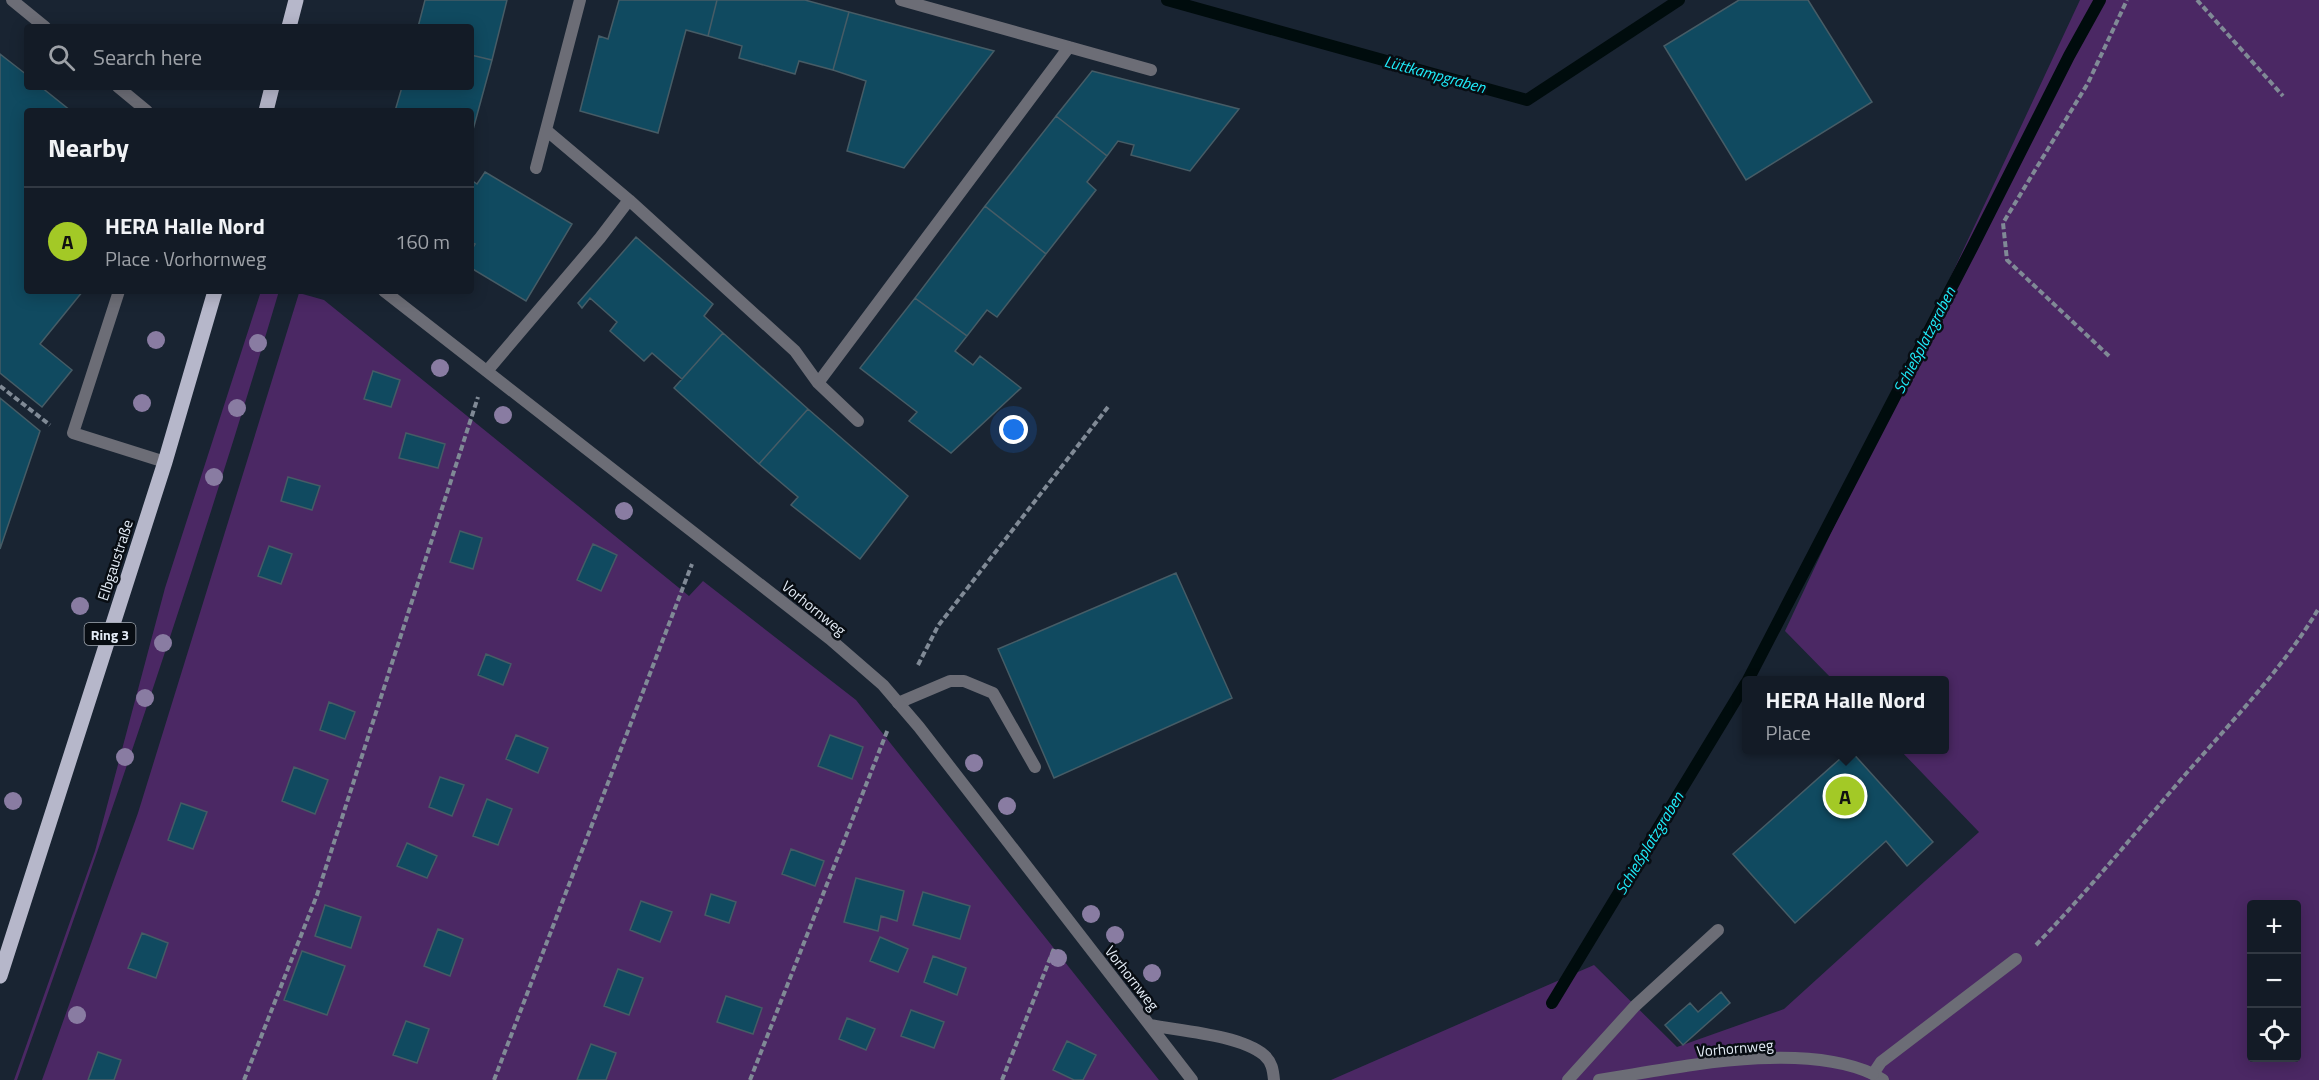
<!DOCTYPE html>
<meta charset="utf-8">
<style>
body{margin:0;font-family:"Titillium Web",sans-serif;background:#1c242e;color:#f1f3f6}
.controls{position:absolute;right:18px;bottom:18px;display:grid;overflow:hidden;border-radius:6px;box-shadow:0 3px 15px #0003}
.controls button{width:54px;height:54px;display:grid;place-items:center;padding:0;border:0;border-bottom:2px solid #323943;background:#131b26;color:#f1f3f6;font:30px sans-serif}
.you{position:absolute;left:1014px;top:430px;width:21px;height:21px;margin:-15px;border:4px solid #fff;border-radius:50%;background:#1a73e8;box-shadow:0 0 0 9px #1a73e833}
.badge{display:grid;place-items:center;width:39px;height:39px;border-radius:50%;background:#a3c926;color:#111;font-size:20px;font-weight:700}
.pin{position:absolute;translate:-50% -50%;border:3px solid #fff;box-shadow:0 2px 6px #0006}
.popup{position:absolute;left:1742px;top:676px;width:207px;height:78px;box-sizing:border-box;display:grid;place-content:center;border-radius:6px;background:#131b26;filter:drop-shadow(0 2px 4px #0005);font-size:20px;white-space:nowrap;color:#9da1a7}
.popup b{font-size:22px;color:#f1f3f6}
.popup::after{content:'';position:absolute;left:50%;top:100%;margin-left:-12px;border:12px solid transparent;border-top-color:#131b26}
.list{margin:0;padding:0;list-style:none}
h2{display:flex;justify-content:space-between;align-items:center;height:78px;margin:0;padding:0 24px;font-size:26px}
h2 small{font-size:20px;font-weight:400;color:#9da1a7}
.list li{display:grid;grid-template-columns:39px 1fr auto;gap:18px;align-items:center;box-sizing:border-box;height:108px;padding:0 24px;border-top:2px solid #323943}
.list b{display:block;font-size:22px;white-space:nowrap}
.list p{margin:0;font-size:20px;white-space:nowrap;color:#9da1a7}
.list em{font-size:20px;font-style:normal;color:#9da1a7}
.icon{flex:none;width:33px;height:33px;fill:none;stroke:currentColor;stroke-width:2;stroke-linecap:round;stroke-linejoin:round}
.map{position:relative;flex:none;width:2319px;height:1080px;overflow:hidden}
.search{position:absolute;background:#131b26;box-shadow:0 3px 15px #0003;left:24px;top:24px;width:450px;height:66px;display:flex;align-items:center;gap:15px;box-sizing:border-box;padding:0 21px;border-radius:6px;color:#9da1a7;font-size:22px}
.panel{position:absolute;background:#131b26;box-shadow:0 3px 15px #0003;left:24px;top:108px;width:450px;height:186px;border-radius:6px}
.map>svg:first-child{display:block}
.green{fill:#4b2864;fill-rule:evenodd}
.lines{fill:none;stroke-linecap:round;stroke-linejoin:round}
.stream{stroke:#000c0d;stroke-width:12}
.building{fill:#104a60;stroke:#465c66;stroke-width:1.5}
.path{stroke:#808a96;stroke-width:4;stroke-dasharray:6 3;stroke-linecap:butt}
.service{stroke:#6c6d76;stroke-width:12}
.minor{stroke:#6c6d76;stroke-width:12}
.primary{stroke:#b6b7ca;stroke-width:15}
.tree{fill:#897ca2}
.labels{text-anchor:middle;dominant-baseline:central;stroke-width:5;stroke-linejoin:round;paint-order:stroke}
.shield{fill:#080d13;stroke:#a2a9b2;stroke-width:1.5}
.shield-label{font-size:14px;font-weight:bold;fill:#e4ecf6}
.street-label{font-size:15px;fill:#e4ecf6;stroke:#080d13}
.water-label{font-size:16px;font-style:italic;fill:#1febf9;stroke:#080d13}
</style>
<div class="map">
<svg width="2319" height="1080" viewBox="0 0 2319 1080">
<rect width="100%" height="100%" fill="#192432"/>
<path class="green" d="M2080,0H2319V1080H1331L1594,965L1677,1047L1784,1009L1979,832L1900,750H1944V680H1833L1785,631ZM2252,904H2296V1058H2252Z
M261,291H279C200,557 110,819 17,1080H14L95,851L165,588Z
M299,293L324,300L689,596L703,581L856,700L1159,1080H42L138,813Z"/>
<g class="lines">
<path class="stream" d="M1167,0L1527,100L1679,0
M1748,680L1973,246L2069,56L2100,0
M1552,1003L1746,683"/>
</g>
<path class="building" d="M425,0H507L492,60L471,55V27H418Z
M619,0H717L708,36L686,30L658,133L580,111L599,36L608,39Z
M717,0H805L849,12L833,70L799,61L795,74L739,58L742,46L708,36Z
M1739,0H1808L1872,102L1746,180L1664,46Z
M849,12L994,51L904,168L847,151L866,81L833,70Z
M0,54L27,75V87H41L71,111H27V291H83L40,344L72,370L42,407L0,373Z
M471,55L492,60L471,137V111H395L402,87H471Z
M1092,71L1239,109L1190,171L1131,155L1134,145L1118,141L1107,156L1056,116Z
M1056,116L1107,156L1087,182L1096,190L1046,254L985,206Z
M485,172L572,224L526,301L471,268V251L475,244L471,242V180L477,184Z
M985,206L1046,254L997,317L987,310L967,336L915,298Z
M636,237L713,304L704,316L723,333L682,379L652,353L644,361L610,331L617,322L590,298L582,308L578,303Z
M915,298L967,336L955,351L973,365L980,356L1021,388L951,453L909,421L917,412L860,368Z
M723,333L808,409L759,464L674,388Z
M373,371L400,380L391,407L364,399Z
M0,398L40,431L0,549Z
M808,409L908,496L860,559L791,505L798,497L759,464Z
M406,433L445,444L438,468L399,458Z
M288,477L320,486L312,510L281,501Z
M460,531L482,538L473,569L450,562Z
M593,544L617,555L601,591L577,580Z
M269,546L292,554L281,584L258,576Z
M1176,573L1232,698L1054,778L998,649Z
M486,654L511,664L503,685L478,675Z
M329,702L355,712L345,739L320,730Z
M516,735L548,748L538,773L506,759Z
M830,735L863,747L852,779L818,766Z
M1850,750L1933,842L1907,866L1886,841L1795,923L1733,854Z
M294,767L328,780L315,814L282,801Z
M440,777L464,785L452,816L429,807Z
M487,799L512,809L498,845L473,836Z
M181,803L207,812L193,849L168,840Z
M407,843L437,856L427,878L397,866Z
M791,849L824,861L815,886L782,874Z
M856,878L904,891L897,921L881,916L878,931L844,922Z
M923,892L970,906L960,939L913,925Z
M711,894L736,902L729,923L705,915Z
M641,901L672,912L660,942L630,930Z
M325,905L361,917L351,948L315,936Z
M438,929L463,939L450,976L424,966Z
M142,933L168,943L156,978L128,968Z
M880,937L908,949L898,972L870,961Z
M302,951L345,966L327,1015L284,1000Z
M933,956L966,968L957,995L924,982Z
M618,969L643,978L629,1015L604,1006Z
M1721,992L1730,1003L1683,1045L1665,1025L1690,1003L1698,1012Z
M726,996L762,1008L753,1034L717,1022Z
M911,1010L944,1022L934,1048L901,1036Z
M847,1018L875,1029L866,1050L839,1039Z
M406,1021L429,1029L417,1063L393,1055Z
M1067,1041L1096,1055L1083,1080H1074L1053,1070Z
M591,1044L616,1053L606,1080H577Z
M98,1052L121,1060L114,1080H88Z"/>
<g class="lines">
<path class="path" d="M2197,0L2283,96
M2109,356L2007,260L2003,223L2088,83L2127,0
M0,386L50,425
M918,665L938,626L1108,407
M2036,945C2088,891 2135,833 2184,776C2231,722 2282,670 2319,608
M244,1080L317,895L478,397
M494,1080L692,564
M750,1080L888,729
M1002,1080L1055,946"/>
<path class="service" d="M12,0L45,27
M901,0L1151,70
M118,87L147,111
M546,130L629,200L795,351L818,383L858,421
M536,168L580,0
M119,291L73,433L165,462
M487,371L600,238L629,200
M818,383L1069,47
M898,703L950,681H964L993,693L1035,767
M1568,1080L1635,1006L1718,930
M1883,1080L1873,1074L1881,1062L2016,959"/>
<path class="minor" d="M384,291L830,639L883,685L919,727L1192,1080
M1150,1025C1181,1031 1240,1035 1264,1055C1272,1062 1273,1070 1274,1080
M1599,1080C1677,1068 1800,1040 1873,1074"/>
<path class="primary" d="M289,27L296,0
M266,111L272,87
M0,976L165,462L215,291"/>
</g>
<g class="tree">
<circle cx="156" cy="340" r="9"/>
<circle cx="258" cy="343" r="9"/>
<circle cx="440" cy="368" r="9"/>
<circle cx="142" cy="403" r="9"/>
<circle cx="237" cy="408" r="9"/>
<circle cx="503" cy="415" r="9"/>
<circle cx="214" cy="477" r="9"/>
<circle cx="624" cy="511" r="9"/>
<circle cx="80" cy="606" r="9"/>
<circle cx="163" cy="643" r="9"/>
<circle cx="145" cy="698" r="9"/>
<circle cx="125" cy="757" r="9"/>
<circle cx="974" cy="763" r="9"/>
<circle cx="13" cy="801" r="9"/>
<circle cx="1007" cy="806" r="9"/>
<circle cx="1091" cy="914" r="9"/>
<circle cx="1115" cy="935" r="9"/>
<circle cx="1058" cy="958" r="9"/>
<circle cx="1152" cy="973" r="9"/>
<circle cx="77" cy="1015" r="9"/>
</g>
<g class="labels">
<rect class="shield" x="84.5" y="623" width="51" height="22" rx="4.5"/>
<g class="shield-label">
<text x="110" y="634">Ring 3</text>
</g>
<g class="street-label">
<text transform="translate(115 560) rotate(-72)">Elbgaustraße</text>
<text transform="translate(814 608) rotate(39)">Vorhornweg</text>
<text transform="translate(1132 978) rotate(52)">Vorhornweg</text>
<text transform="translate(1735 1048) rotate(-5)">Vorhornweg</text>
</g>
<g class="water-label">
<text transform="translate(1435 74) rotate(15)">Lüttkampgraben</text>
<text transform="translate(1924 340) rotate(-63)">Schießplatzgraben</text>
<text transform="translate(1649 843) rotate(-59)">Schießplatzgraben</text>
</g>
</g>
</svg>
<div class="controls">
<button>+</button>
<button>−</button>
<button><svg class="icon" aria-label="locate" viewBox="0 0 24 24"><circle cx="12" cy="12" r="6"/><path d="M12 2v4M12 18v4M2 12h4M18 12h4"/></svg></button>
</div>
<div class="you"></div>
<div class="pin badge" style="left:1845px;top:796px">A</div>
<div class="popup"><b>HERA Halle Nord</b>Place</div>
<div class="search"><svg class="icon" aria-label="search" viewBox="0 0 24 24"><circle cx="10" cy="10" r="6"/><path d="M15 15l6 6"/></svg>Search here</div>
<section class="panel">
<h2>Nearby<small></small></h2>
<ul class="list">
<li><span class="badge">A</span><div><b>HERA Halle Nord</b><p>Place · Vorhornweg</p></div><em>160 m</em></li>
</ul>
</section>
</div>
